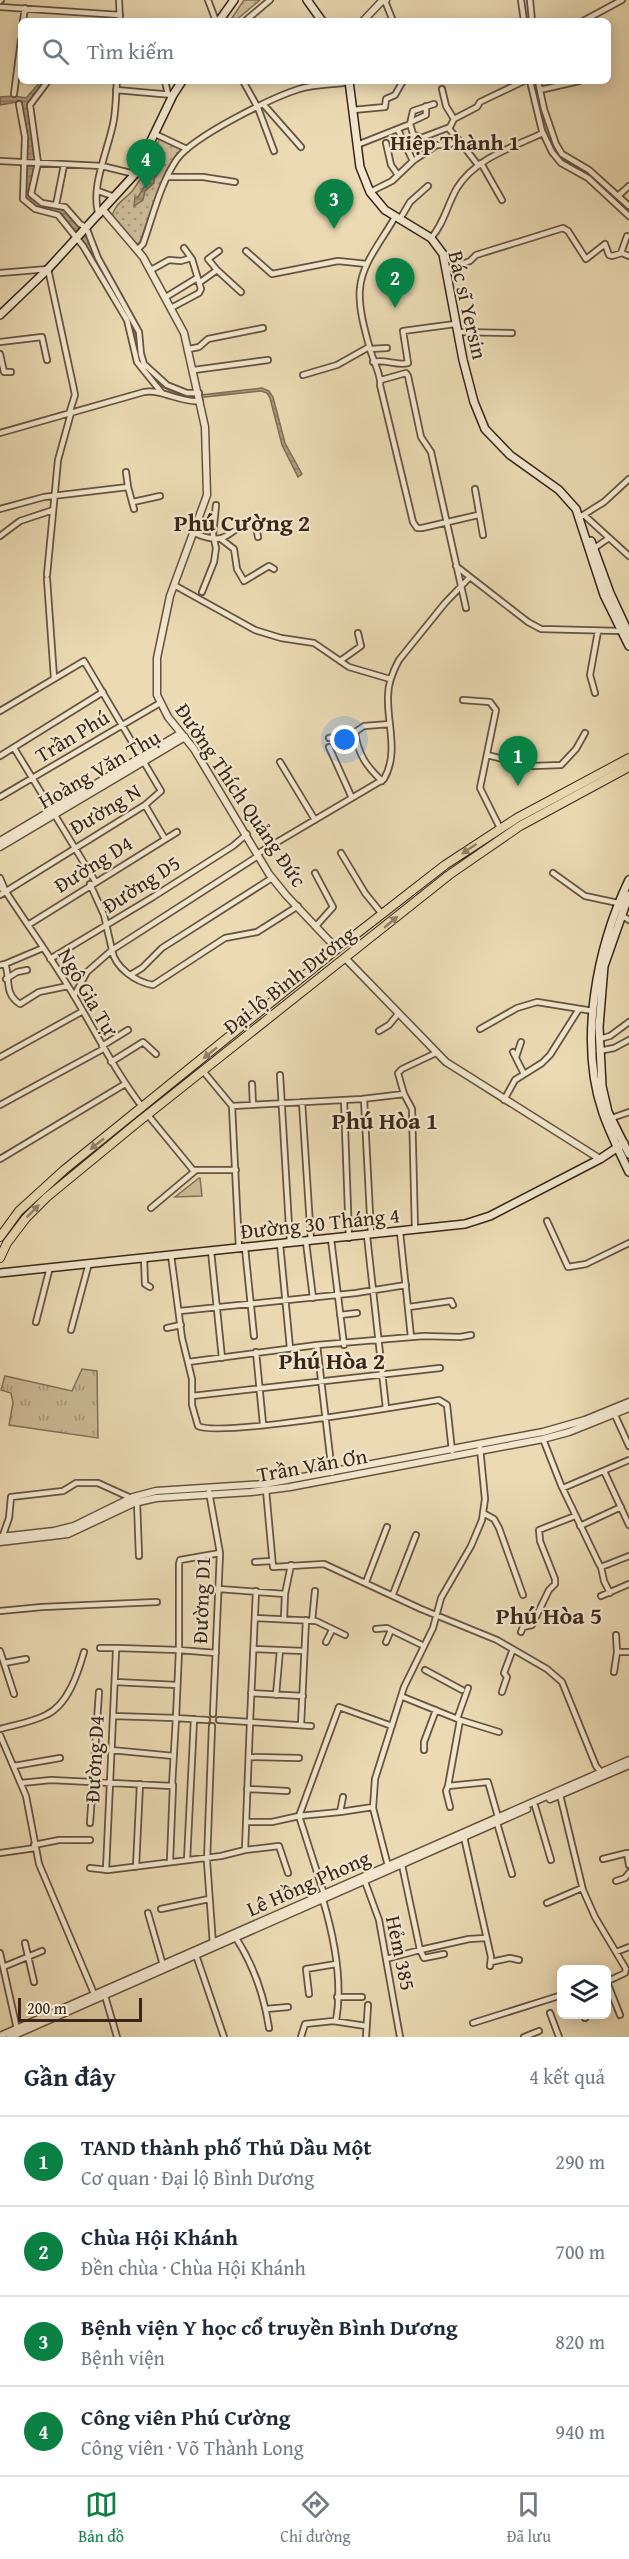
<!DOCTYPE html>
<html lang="vi">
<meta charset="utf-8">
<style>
body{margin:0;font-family:"Gentium Book Plus",serif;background:#f2f2f3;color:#1f2937}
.controls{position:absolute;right:18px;bottom:18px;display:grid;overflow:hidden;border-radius:9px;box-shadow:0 3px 15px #0003}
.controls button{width:54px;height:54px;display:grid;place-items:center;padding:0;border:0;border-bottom:2px solid #e0e1e3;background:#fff;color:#1f2937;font:30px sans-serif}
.scale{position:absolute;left:18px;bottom:15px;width:124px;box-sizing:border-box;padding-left:6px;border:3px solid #38261a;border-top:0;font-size:16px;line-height:21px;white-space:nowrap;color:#38261a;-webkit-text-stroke:4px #f2e7ce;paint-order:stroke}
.you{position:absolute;left:345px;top:740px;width:21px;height:21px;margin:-15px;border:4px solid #fff;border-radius:50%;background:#1a73e8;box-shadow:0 0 0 9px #1a73e833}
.badge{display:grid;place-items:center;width:39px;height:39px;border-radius:50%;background:#0b8043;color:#fff;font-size:20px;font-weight:700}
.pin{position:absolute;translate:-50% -50px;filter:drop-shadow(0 2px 3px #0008)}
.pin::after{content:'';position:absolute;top:32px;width:21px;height:18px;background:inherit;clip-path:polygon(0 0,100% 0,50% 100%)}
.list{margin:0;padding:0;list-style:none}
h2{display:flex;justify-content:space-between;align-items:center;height:78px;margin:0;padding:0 24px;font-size:26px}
h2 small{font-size:20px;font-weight:400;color:#747a83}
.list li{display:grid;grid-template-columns:39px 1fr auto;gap:18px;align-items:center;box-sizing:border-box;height:90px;padding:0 24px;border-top:2px solid #e0e1e3}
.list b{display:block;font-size:22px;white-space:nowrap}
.list p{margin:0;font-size:20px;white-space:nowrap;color:#747a83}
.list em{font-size:20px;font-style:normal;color:#747a83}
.icon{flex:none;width:33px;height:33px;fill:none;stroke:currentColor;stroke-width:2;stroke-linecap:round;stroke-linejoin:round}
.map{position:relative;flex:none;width:629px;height:2037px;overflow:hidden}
.search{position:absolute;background:#fff;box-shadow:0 3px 15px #0003;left:18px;right:18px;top:18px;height:66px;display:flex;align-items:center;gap:15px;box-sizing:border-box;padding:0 21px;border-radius:9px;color:#747a83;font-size:22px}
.sheet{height:438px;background:#fff}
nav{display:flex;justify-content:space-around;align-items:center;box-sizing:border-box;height:84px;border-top:2px solid #e0e1e3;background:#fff;font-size:16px;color:#747a83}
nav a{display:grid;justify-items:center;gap:3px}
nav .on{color:#0b8043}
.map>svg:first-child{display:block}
.grass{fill:url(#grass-tufts);stroke:#82705a;stroke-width:1.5}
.park{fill:url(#park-dots);stroke:#82705a;stroke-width:1.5}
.water{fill:url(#water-rules);stroke:#7f6d57;stroke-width:1.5}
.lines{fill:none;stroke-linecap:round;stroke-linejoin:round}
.minor-casing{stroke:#655340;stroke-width:8}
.tertiary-casing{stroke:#655340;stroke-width:9}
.secondary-casing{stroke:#38261a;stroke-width:10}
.trunk-casing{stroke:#38261a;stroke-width:10}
.minor{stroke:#f2e7ce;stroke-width:4.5}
.tertiary{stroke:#f2e7ce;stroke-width:6}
.secondary{stroke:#f2e7ce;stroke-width:7}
.trunk{stroke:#ebdab3;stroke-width:8}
.oneway{fill:#928066}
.labels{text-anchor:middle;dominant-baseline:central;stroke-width:4.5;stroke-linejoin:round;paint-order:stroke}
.street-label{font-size:21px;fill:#38261a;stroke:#f2e7ce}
.neighbourhood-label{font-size:22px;font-weight:bold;fill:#38261a;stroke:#f2e7ce}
.quarter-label{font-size:24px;font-weight:bold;fill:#38261a;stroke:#f2e7ce}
</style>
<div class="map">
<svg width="629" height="2037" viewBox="0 0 629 2037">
<defs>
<pattern id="grass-tufts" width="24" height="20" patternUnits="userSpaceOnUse" patternTransform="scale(1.5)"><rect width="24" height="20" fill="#cdbb99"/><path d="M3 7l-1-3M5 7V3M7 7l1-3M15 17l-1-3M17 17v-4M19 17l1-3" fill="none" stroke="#a7987c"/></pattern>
<pattern id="park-dots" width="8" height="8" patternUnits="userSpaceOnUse" patternTransform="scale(1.5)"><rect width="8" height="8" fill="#cdbb99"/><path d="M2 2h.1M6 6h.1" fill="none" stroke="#a7987c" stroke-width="1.8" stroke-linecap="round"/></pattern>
<pattern id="water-rules" width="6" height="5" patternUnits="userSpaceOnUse" patternTransform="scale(1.5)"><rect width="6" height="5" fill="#ae9d7f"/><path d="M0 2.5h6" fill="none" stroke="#8f8067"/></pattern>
</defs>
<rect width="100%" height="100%" fill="#ebdab3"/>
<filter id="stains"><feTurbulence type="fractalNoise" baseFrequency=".00333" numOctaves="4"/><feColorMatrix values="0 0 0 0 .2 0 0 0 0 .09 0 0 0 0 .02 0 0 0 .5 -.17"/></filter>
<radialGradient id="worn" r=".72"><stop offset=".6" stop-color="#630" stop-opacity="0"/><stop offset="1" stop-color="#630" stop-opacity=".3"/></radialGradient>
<path class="grass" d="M200,1178L202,1196L175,1197L199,1178Z
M82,1369L97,1371L98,1438L9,1425L13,1403L11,1393L1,1390L5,1376L72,1391Z"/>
<path class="park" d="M244,0H260L235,21H230Z
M160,137L184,148C160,175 152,209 140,242L136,245L112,216C115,203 126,199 133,190C145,174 154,155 160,137Z"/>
<path class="water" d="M41,81H47L28,106C32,125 37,147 35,167C34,178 27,187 31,199L43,206L64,210L87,237L138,333L143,364L152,375L169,387L191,396L262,388L269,391L273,397L285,443L302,474L298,477L282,445L270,398L267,393L261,391L187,399L165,388L151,378L140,365L135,334L129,320L83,242L62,214L42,210L25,200L24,193L27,143L22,105L17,102L0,105V97L15,96L26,98Z
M531,81H535L548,128L559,152L593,175L629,208V213L589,177L560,159L552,148L542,125Z
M158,164L161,169L154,179V183L145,191L143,200L134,206L135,197H138Z"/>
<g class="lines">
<g class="minor-casing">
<path id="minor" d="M119,0L120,21
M208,0L216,21
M521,0L524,21
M530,0L532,21
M0,1L1,0
M385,1L393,21
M0,7L120,15
M23,21L25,8
M245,21L270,0
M583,21L622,0
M48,81L30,105L38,163L31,194L42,203L65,207L80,224L86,227L98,258L139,332L141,354L144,364L167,385L187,393H199
M165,81L168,94
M243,81L258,108L274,151
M530,81L542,131L552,152L561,163L588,178L629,216
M538,81L544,109L556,144L562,154L589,170L629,206
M442,89L446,106L454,119
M116,90L173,95
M540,90L579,81
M14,94L21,40
M19,104L25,137L23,199L35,209L58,215L83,246L127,320L137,362L162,393
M264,105L301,147
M353,110L385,107L386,99L395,95L403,81
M411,122L426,115V106
M410,124L413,134L421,138L450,127
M398,130L413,161
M155,134L187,149
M458,139L449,129L454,119L477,107L480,102L524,81
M386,143L391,165L398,175
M357,145L410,124L413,111L434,104
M0,161L102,166L135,174
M481,163L502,200
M168,177H203L235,182
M98,191L115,197
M370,192L392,181L413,161L437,145H449L458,139L478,165
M618,196L629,186
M56,205L64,165
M99,215C89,188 110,146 114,119C116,106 116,93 117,81
M395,217C383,239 362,263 360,288C358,307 365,331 370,349C372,358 382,377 380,385L413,522L417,528H422L478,515
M400,219L410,202L428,186
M431,238C444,224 447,205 457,188C476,158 511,148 543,133
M138,249L143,244C153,216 160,184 177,159C194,136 271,98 299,89C315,84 333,85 349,82
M246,251L272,274L338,261L367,264
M621,253L627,236
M151,270L169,260L181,261L191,258
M217,270L208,259L219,251
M446,270L470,261L476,255L563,228L568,231L586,259L605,244L609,255L612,256L622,253L629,256
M0,273L48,269L73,385L75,395L69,414
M199,283L217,270L241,292
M166,297L197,278
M171,308L199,293L201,289L192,259L184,248
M457,332L512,333
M0,342L42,337L47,360
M189,349L199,347L208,339L263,328
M370,349L387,348
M0,354L4,372H11
M373,362C386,359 396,366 408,363L403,331L455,324
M194,370L268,360
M303,375L337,365L369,347
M381,380L406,373L408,376L421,437L431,452L466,608
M0,433L144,392C163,389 180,403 200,401
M126,472L128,487
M475,489L483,535
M133,502L160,496
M0,509L44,497L128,487L134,509
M584,515L629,556
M580,517L604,502L629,479
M194,533C233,549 224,527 255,522L258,537
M0,536L20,521L53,510
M221,539L234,549L237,569L244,581L269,566L274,569
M593,549L609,538
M456,566L470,577
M47,575L58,460L71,413
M47,579L54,678
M174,585L255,630L281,638L314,643L349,667L390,679
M202,592L214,562L216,548L213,535L216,505
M340,661L361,646L358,633
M595,693L590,675L598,631
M463,700L490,702L496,710L480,788L500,828
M0,711L84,661L161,791L145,805L0,895
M329,738L355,732
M329,747L352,798
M14,748L95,881
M487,755L532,766L561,765L576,749L585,733
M0,756L103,692
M280,762L315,820
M382,781C366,766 358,754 355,732L364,726L390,724
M0,797L160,703
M145,805L165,839
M341,853L365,893L382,914
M257,854L384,779C399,753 387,724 388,696C388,682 393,671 399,660L445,603L470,577L528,622L541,629L621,631
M258,856L112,950C115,968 136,982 153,985L225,938L257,932L298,906
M315,873L333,907L316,926
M553,873L585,896L618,903
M0,878L6,892
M0,887L6,892C32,932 61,971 84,1013C103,1046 120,1078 143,1108
M621,915L629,920
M28,925L177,832
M50,959L153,897L233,846L247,834
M5,964L43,948
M0,965L5,964C11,978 3,993 20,1004L39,992L68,986
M132,974L142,968L162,948L272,878
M6,979L17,972L27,970
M74,996L87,972L112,950L104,915L90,884
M480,1029L517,1008L537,1002L593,1011
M379,1031L389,1025L398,1014
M599,1039L610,1036L629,1022
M102,1046L128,1030
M599,1051L614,1048L629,1040
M513,1052L524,1074
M0,1057L83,1011
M516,1057L521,1042
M111,1062L143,1042L156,1054
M203,1071L232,1106L239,1249
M280,1075L290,1243
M252,1084L253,1105
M364,1099L371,1234
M344,1100L349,1238
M504,1100L515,1080L542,1063L550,1055L579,1009
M302,1102L311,1241
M0,1105L103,1049
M232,1106L362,1099L404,1094
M147,1114L193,1170H236
M612,1118L629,1112
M0,1159L125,1084
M151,1208L195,1171
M547,1221L568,1267L586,1264L629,1243
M415,1230L412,1109L404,1094L398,1073L402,1069L436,1053
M400,1232L411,1337
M367,1236L386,1408
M331,1239L344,1345
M306,1242L313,1298
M280,1244L290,1348
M245,1248L254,1336
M211,1251L222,1358
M171,1255L182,1338L192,1379V1405L198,1426C219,1437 403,1406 439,1400L447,1405L452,1451
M144,1258L145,1284L150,1287
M409,1307L451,1301L453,1305
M180,1311L356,1293L406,1285
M340,1315L357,1313
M36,1322L50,1267
M167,1328L181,1325
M71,1330L89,1263
M317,1345L332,1473
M256,1352L263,1424
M188,1362L317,1345L424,1336L460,1337L471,1335
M192,1396L440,1368
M614,1413L629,1446
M543,1439L561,1485L599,1564L601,1567L629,1556
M604,1471L629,1525
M563,1488L629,1460
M266,1490L273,1567L324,1564L421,1609L497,1640L547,1669L562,1682L596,1766L601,1772
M209,1492L220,1553L213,1714
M137,1502L139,1556
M483,1513L494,1519L499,1528L523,1595
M580,1526L621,1507
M2,1538L9,1518L11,1497L63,1491L76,1483H98L131,1498
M255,1562L272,1561
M601,1567L604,1581L610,1593
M366,1582L387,1527
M219,1589L285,1594L291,1565
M393,1594L416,1535
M601,1596L629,1584
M0,1611L42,1607L157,1602
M255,1618L316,1621L345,1635
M284,1619L285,1594
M312,1621L315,1591
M376,1629L387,1628L424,1646
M521,1632L523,1627L532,1625L549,1590L555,1584V1579L540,1541L539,1530L575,1516
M616,1635L617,1652
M326,1642L332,1630
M386,1642L391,1630
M100,1648H117
M254,1649L304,1651
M0,1651L14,1694
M216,1653L179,1650V1564L180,1560L220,1553
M4,1663L26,1659
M425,1670L462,1690
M614,1672L617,1652H629
M115,1682L177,1685
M502,1692L507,1677L504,1673L513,1649
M251,1693L303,1696
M276,1695L280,1650
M403,1697L460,1720L448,1786L488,1782L498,1817
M457,1719L468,1688
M219,1720L250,1722L256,1591
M460,1720L499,1732
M301,1725L306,1620
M212,1726L207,1861L213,1945
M0,1729C15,1725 32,1722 46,1715C68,1705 78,1673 84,1652
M0,1735L26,1796L39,1864L95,1996
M111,1750L174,1756
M424,1750V1742L436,1710
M249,1757L299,1758
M14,1766L60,1758
M21,1783L51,1780L172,1786L176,1718L207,1720
M448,1786L446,1791L450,1807
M247,1789L287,1791
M560,1795L583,1890L595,1917L626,1969L625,1973L606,1982
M343,1797L340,1812L299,1816L339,1707L392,1726
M535,1806L551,1860
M340,1812L373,1807
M246,1822H272L299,1816L324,1894
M90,1823L99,1692
M497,1823L512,1874
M464,1837L491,1957L490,1966
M34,1845L59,1840H90
M245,1850L279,1846L288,1873
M0,1853L35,1848
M629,1853H627L629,1865
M603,1859L627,1853
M187,1860L194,1719
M170,1861L173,1785
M402,1865L420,1950L469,1939L486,1938
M388,1866L373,1808L375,1779L404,1687L433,1628L441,1598L471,1546L482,1520L485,1499L480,1448
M136,1867L140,1784
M90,1868L108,1870L221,1856L245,1850L250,1722L311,1726
M106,1870L116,1651L117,1648L179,1650L176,1718L113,1716
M364,1879L379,1920L400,2037
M616,1881L625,1878L629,1873
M323,1900C334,1937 343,1982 336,2021
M547,1903L582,1888
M161,1909L209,1899
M148,1913L163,1965
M236,1938C254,1966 264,1995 269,2028
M25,1943L34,1982
M616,1952L629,1947
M0,1953L17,2029
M196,1955L224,2037
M386,1959L420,1950L424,1958L444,1954
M491,1962L510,1958L519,1960
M3,1967L42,1951
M607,1982L620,2015
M309,1994L306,1969L336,1964
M105,1996L117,2037
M337,1997H362
M266,2009L288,2007
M550,2013L559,2037
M584,2014L585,2018
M473,2023L562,1995
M301,2037L305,2024L333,2021L366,2026
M366,2037L368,2005
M524,2037L539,2031"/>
</g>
<g class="tertiary-casing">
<path id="tertiary" d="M363,21L381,2L386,0
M104,211L143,257L184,333L205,427L207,495L170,596L157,658V695L168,717L194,749L269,874L286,895L337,949
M0,841L181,733
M0,847L185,737
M346,959L446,1062L600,1159
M0,1537L54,1531L74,1526L133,1497L156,1491L265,1484L543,1432L585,1420L629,1402
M0,1542L68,1534L134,1503L156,1498L251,1492L290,1487L543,1439L569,1432L629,1408
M550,1799L629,1765
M0,2036L629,1760
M10,2037L527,1809"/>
</g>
<g class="secondary-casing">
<path id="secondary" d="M307,0L322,21
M219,21L234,0
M349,81L360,167L370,192L385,210L431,238L443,254L463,360L474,402L485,429L510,455L559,490L576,509L604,595L629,646
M0,315L48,269L135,174L173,95L182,81
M591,541L610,593L629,634
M629,880C597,947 578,1041 603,1113C610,1133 620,1153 629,1172
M629,895L604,966L599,1027L602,1086L608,1112L629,1154
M0,1273L465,1224L490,1216L600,1159L624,1143"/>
</g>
<g class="trunk-casing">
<path id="trunk" d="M0,1237L19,1211L64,1170L337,949L445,865L517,818L629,758
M0,1258L7,1243L26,1218L47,1197L137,1123L449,875L520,826L629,767"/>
</g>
<use href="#minor" class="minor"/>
<use href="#tertiary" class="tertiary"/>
<use href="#secondary" class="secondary"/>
<use href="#trunk" class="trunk"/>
</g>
<defs><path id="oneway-solid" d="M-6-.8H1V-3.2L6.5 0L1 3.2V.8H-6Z" transform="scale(1.5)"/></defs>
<g class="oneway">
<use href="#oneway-solid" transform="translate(469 849) rotate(146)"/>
<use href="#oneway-solid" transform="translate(391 922) rotate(-40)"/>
<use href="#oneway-solid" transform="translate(210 1053) rotate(141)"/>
<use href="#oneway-solid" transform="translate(97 1144) rotate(142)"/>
<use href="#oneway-solid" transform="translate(33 1211) rotate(-45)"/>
</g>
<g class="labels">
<g class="street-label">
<text transform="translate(468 305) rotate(77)">Bác sĩ Yersin</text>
<text transform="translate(72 736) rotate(-31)">Trần Phú</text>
<text transform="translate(99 769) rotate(-30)">Hoàng Văn Thụ</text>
<text transform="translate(241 795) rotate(56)">Đường Thích Quảng Đức</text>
<text transform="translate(105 809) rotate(-31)">Đường N</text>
<text transform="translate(93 864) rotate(-32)">Đường D4</text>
<text transform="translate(141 884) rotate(-33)">Đường D5</text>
<text transform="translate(289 980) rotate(-38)">Đại lộ Bình Dương</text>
<text transform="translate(88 992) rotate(60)">Ngô Gia Tự</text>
<text transform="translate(320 1223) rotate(-6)">Đường 30 Tháng 4</text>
<text transform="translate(312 1465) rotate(-10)">Trần Văn Ơn</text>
<text transform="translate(201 1600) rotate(-88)">Đường D1</text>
<text transform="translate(94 1759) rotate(-87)">Đường D4</text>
<text transform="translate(308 1883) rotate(-24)">Lê Hồng Phong</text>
<text transform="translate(401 1953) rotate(78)">Hẻm 385</text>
</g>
<g class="neighbourhood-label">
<text x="455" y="142">Hiệp Thành 1</text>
</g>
<g class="quarter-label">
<text x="242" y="522">Phú Cường 2</text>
<text x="385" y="1120">Phú Hòa 1</text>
<text x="332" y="1360">Phú Hòa 2</text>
<text x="549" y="1615">Phú Hòa 5</text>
</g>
</g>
<rect width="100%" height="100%" filter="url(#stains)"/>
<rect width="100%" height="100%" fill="url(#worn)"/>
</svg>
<div class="controls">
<button><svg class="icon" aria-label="layers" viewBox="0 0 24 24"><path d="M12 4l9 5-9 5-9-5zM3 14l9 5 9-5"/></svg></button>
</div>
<div class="scale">200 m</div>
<div class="you"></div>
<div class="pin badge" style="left:518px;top:786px">1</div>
<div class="pin badge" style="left:395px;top:308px">2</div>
<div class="pin badge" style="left:334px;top:229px">3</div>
<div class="pin badge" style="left:146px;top:189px">4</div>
<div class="search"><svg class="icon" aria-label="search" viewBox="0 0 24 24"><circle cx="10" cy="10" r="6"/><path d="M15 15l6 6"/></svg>Tìm kiếm</div>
</div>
<section class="sheet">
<h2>Gần đây<small>4 kết quả</small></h2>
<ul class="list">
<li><span class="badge">1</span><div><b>TAND thành phố Thủ Dầu Một</b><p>Cơ quan · Đại lộ Bình Dương</p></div><em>290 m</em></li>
<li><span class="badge">2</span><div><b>Chùa Hội Khánh</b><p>Đền chùa · Chùa Hội Khánh</p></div><em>700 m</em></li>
<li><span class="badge">3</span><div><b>Bệnh viện Y học cổ truyền Bình Dương</b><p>Bệnh viện</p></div><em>820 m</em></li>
<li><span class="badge">4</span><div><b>Công viên Phú Cường</b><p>Công viên · Võ Thành Long</p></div><em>940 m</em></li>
</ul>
</section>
<nav>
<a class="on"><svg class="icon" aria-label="map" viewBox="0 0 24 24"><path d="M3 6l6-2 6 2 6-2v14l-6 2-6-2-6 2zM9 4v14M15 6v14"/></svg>Bản đồ</a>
<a><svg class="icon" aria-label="directions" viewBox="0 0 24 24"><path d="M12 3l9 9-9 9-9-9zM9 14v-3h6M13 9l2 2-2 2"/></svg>Chỉ đường</a>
<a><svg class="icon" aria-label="saved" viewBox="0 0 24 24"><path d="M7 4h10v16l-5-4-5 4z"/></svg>Đã lưu</a>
</nav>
